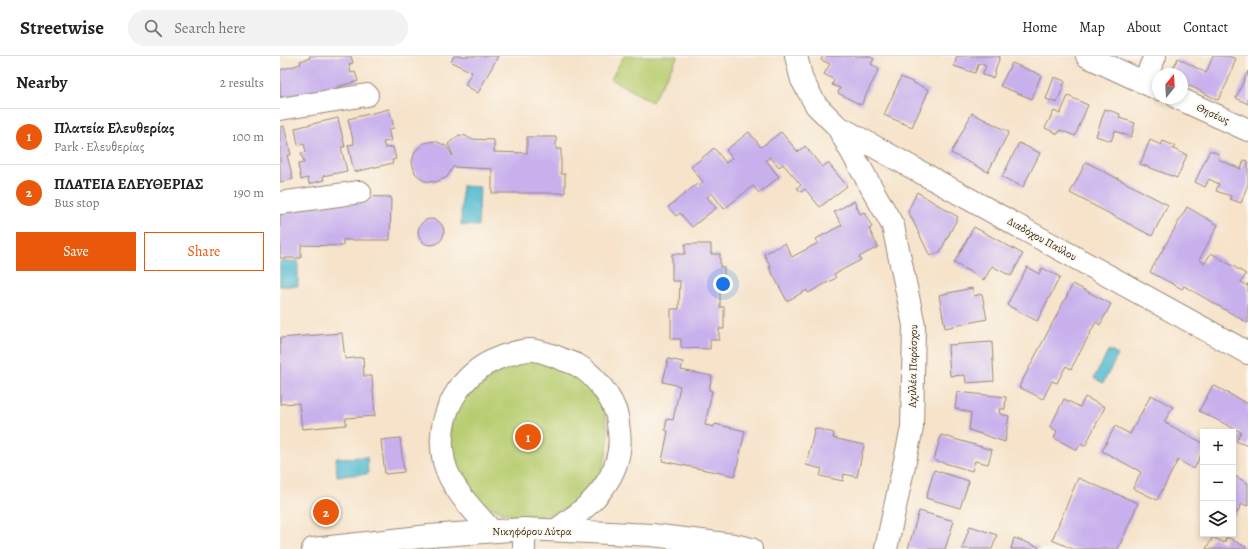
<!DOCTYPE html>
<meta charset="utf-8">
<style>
body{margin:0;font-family:Alegreya,serif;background:#f2f2f2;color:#222}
.controls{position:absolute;right:12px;bottom:12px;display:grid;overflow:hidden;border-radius:0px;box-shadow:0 2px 6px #0003}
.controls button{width:36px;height:36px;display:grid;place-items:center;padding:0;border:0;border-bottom:1px solid #e0e0e0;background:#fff;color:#222;font:20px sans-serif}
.compass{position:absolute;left:872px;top:12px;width:36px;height:36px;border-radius:50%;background:#fff;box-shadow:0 2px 6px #0003;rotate:18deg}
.you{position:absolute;left:443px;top:228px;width:14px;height:14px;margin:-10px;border:3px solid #fff;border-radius:50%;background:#1a73e8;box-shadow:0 0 0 6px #1a73e833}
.badge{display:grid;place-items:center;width:26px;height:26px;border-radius:50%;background:#ea580c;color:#fff;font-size:13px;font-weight:700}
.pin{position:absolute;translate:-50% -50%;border:2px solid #fff;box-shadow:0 1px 4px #0006}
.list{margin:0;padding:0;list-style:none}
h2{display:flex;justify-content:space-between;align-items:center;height:52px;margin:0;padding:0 16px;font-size:17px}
h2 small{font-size:13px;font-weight:400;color:#767676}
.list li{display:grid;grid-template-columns:26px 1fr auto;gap:12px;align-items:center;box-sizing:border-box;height:56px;padding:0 16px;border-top:1px solid #e0e0e0}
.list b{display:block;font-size:15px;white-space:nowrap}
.list p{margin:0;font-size:13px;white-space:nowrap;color:#767676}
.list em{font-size:13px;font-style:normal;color:#767676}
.actions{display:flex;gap:8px;padding:12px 16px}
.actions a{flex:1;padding:9px 0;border:1px solid #ea580c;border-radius:0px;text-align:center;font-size:14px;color:#ea580c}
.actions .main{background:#ea580c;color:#fff}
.icon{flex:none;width:22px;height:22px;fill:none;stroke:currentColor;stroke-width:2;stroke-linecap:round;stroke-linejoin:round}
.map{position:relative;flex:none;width:968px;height:493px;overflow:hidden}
header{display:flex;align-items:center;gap:24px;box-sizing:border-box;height:56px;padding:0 20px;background:#fff;border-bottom:1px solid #e0e0e0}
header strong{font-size:19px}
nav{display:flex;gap:22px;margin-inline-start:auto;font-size:14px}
.search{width:280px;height:36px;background:#f2f2f2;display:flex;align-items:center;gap:10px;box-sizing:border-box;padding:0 14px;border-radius:22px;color:#767676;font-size:15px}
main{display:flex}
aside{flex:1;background:#fff}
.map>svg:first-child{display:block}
.green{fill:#b8cd71;stroke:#7a7c48}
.water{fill:#53bbd1;stroke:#477278}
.building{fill:#c8b0ed}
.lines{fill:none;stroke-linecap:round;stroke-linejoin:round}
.minor-casing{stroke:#988674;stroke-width:24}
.minor{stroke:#fff;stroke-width:22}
.labels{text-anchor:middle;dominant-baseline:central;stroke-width:3;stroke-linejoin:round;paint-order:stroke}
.street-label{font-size:11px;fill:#3b2a1e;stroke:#fbf7ec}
</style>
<header>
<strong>Streetwise</strong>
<div class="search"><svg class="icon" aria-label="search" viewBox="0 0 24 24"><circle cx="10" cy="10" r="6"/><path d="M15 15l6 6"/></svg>Search here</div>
<nav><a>Home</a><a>Map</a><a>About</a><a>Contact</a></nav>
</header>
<main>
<aside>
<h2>Nearby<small>2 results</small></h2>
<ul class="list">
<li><span class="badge">1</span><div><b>Πλατεία Ελευθερίας</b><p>Park · Ελευθερίας</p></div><em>100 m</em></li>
<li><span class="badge">2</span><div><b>ΠΛΑΤΕΙΑ ΕΛΕΥΘΕΡΙΑΣ</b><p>Bus stop</p></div><em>190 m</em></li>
</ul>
<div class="actions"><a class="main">Save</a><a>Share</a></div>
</aside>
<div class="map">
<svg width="968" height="493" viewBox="0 0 968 493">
<rect width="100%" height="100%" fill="#fbf7ec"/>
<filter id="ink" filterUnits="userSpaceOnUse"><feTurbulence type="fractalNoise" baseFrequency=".025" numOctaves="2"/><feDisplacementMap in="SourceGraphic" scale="8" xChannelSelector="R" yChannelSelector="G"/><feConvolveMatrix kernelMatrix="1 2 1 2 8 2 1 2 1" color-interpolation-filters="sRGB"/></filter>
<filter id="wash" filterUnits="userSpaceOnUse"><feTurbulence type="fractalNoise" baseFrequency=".012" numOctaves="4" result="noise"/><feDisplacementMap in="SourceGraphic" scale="16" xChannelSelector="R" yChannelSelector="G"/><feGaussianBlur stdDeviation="0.9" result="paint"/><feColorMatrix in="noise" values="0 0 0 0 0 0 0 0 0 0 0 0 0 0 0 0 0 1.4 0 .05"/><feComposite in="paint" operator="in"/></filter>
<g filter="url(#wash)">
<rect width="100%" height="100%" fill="#f6e3ca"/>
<path class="green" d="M344,0H398L372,46L331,23Z
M170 382a79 79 0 1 1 158 0a79 79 0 1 1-158 0Z"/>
<path class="water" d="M182,130L200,131L198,170L181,169Z
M0,205H18V230H0Z
M829,294L838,299L823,327L814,322Z
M87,401L88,418L57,420L56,402Z"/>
<g id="blocks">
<path class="building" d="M29,0H71L73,7L69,8L71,17L75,16L78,25L57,31L58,35L5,52L1,40H0V14L21,8L20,5L30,2Z
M174,0H218L198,37L185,29L192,16L171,6Z
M543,0H588L594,3L591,8L599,13L581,49L558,37L560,32L552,29L554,24L544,18L550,8L541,4Z
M677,0H720L713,22L702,19L706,10L699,7L695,17L674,10Z
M933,0H948L956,3L947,27L938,44L902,26V18H890L898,2L926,17Z
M732,7L761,19L752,43L720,30Z
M968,15V48L956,42Z
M621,21L649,34L632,71L604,59Z
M774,21L785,25L777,47L766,43Z
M788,40L808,49L795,80L780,74L778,78L765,72L774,55L780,58Z
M109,53L114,72L108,73L111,85L103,86L105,92L113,91L116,103L112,104L113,107L74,116L68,89L74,88L68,63Z
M825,53L840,58L839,62L855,67L851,81L835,75L831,85L816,80Z
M692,57L729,76L708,116L671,97Z
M58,62L65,91H61L67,115L43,120L44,124L29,128L28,122L21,124L18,108L24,107L21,97L26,96L24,88L18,89L15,72Z
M4,70L11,99H7L13,123L0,126V71Z
M469,76L481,91L501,76L518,96L525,90L542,111L548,107L567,130L540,151L525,133L521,136L517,132L521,129L503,108L499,111L490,101L486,104L499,121L479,137L473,130L444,153L432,137L427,141L436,152L412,171L400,157L396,160L388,151L417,128L419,130L423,126L411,111L434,92L446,107L452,102L446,94Z
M179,79L186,80L190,83L214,84V96L247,97V81H276V93H281V118H285V137H212V113L173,111L167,121L156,126L144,125L135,117L132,106L135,95L144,87L155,85L166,90L173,100L168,88Z
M870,84L881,89L883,85L895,90L893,93L907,99L897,122L860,108Z
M739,87L760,97L743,131L722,121Z
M930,94L940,99L938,103L961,113L964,104L968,105V128L961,147L950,143L951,140L936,135L939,128L929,123L925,131L915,126Z
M806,106L888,149L872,180L790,137Z
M637,136L678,161L660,196L650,200L628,155Z
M63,140L111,141L110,184H63V190L21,189V202H0V155Z
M574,145L580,158L584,156L592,171L589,173L598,191L579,201L581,204L554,218L556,222L528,237L527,234L507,245L489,211H491L484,198L505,187L512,201L538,187L536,183L562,169L554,156Z
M907,151L938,169L919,204L925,207L931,197L966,218L961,226L967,230L968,227V267L904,230L902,233L870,216Z
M138 176a13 13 0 1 1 26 0a13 13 0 1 1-26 0Z
M694,171L743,198L731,220L712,210L704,224L674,207Z
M405,188H431V198H440V211H444V232H440V251H444V273H439V284H430V293L401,292V283H391V253H399L400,225H392V198H405Z
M747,211L759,218L762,212L780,221L757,265L727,249Z
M793,228L831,248L820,269L816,266L791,313L786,310L777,327L772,325L763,343L739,331Z
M692,232L694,240L702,238L707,263L665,272L659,239Z
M62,277L65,303L83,301L84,320H92L95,360L66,362V369L22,373L19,347L0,348V282Z
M712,286L714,325L686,327L685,319L670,320L668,289Z
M388,303L403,306L401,314L432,320L429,334L432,335L425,369L434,371L435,368L465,375L455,420L382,405L388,375L385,374L387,363L393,364L400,330L383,326Z
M933,329L968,348V390L956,385L961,376L919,355Z
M677,336L726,341L725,353H719L720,358L729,360L725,386L689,374L691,357L675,352Z
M871,339L893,351L884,366L923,387V395L914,413L898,404L877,444L853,432L861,416L822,395L835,370L850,378Z
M805,341L825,351L805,390L800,388L797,394L774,382L777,375L770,371L784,343L800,351Z
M535,372L554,377L553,382L584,389L577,421L564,418L563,425L540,420L542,413L526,409Z
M661,379L712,394L708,408L695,405L692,415L654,404Z
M120,382L124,416L105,418L101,384Z
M654,414L689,425L680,452L646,442Z
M953,419L968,427V450L962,448L955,460H953Z
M798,422L858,447L838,493H793L772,484Z
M639,455L674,465L665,493H628Z
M690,470L717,479L712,493H682Z
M933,481L944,487L947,481L966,491L965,493H926Z
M734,482L759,491V493H731Z"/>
</g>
</g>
<g filter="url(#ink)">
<use href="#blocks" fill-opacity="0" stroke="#988674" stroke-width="1"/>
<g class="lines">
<g class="minor-casing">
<path id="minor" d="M516,0L522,24L536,49L557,70L968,297
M807,0L878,33
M864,26L875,0
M898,42L968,74
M0,53L87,39
M557,70L613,170L634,269L632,372L606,493
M0,147L80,136
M212,475C194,455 171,433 164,406C154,360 179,317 221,301C230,298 238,295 248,294C256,293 269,298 277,301C283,304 291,306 297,309C314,318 332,341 337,360C338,365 338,370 339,375C345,420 310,451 276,474
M33,493L149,480L244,473L372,479L454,489L471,493
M244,493V473"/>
</g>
<use href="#minor" class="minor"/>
</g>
</g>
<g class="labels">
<g class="street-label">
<text transform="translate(933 58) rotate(25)">Θησέως</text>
<text transform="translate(762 183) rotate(29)">Διαδόχου Παύλου</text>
<text transform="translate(633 310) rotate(-89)">Αχιλλέα Παράσχου</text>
<text x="252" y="475">Νικηφόρου Λύτρα</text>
</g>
</g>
</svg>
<div class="controls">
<button>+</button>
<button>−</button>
<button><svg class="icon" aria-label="layers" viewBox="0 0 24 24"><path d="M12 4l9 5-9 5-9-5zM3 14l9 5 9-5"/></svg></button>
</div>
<svg class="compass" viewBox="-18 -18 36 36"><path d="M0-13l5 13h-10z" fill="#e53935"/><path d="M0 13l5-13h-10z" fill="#767676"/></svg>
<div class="you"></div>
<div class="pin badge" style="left:248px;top:381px">1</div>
<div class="pin badge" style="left:46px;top:456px">2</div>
</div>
</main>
